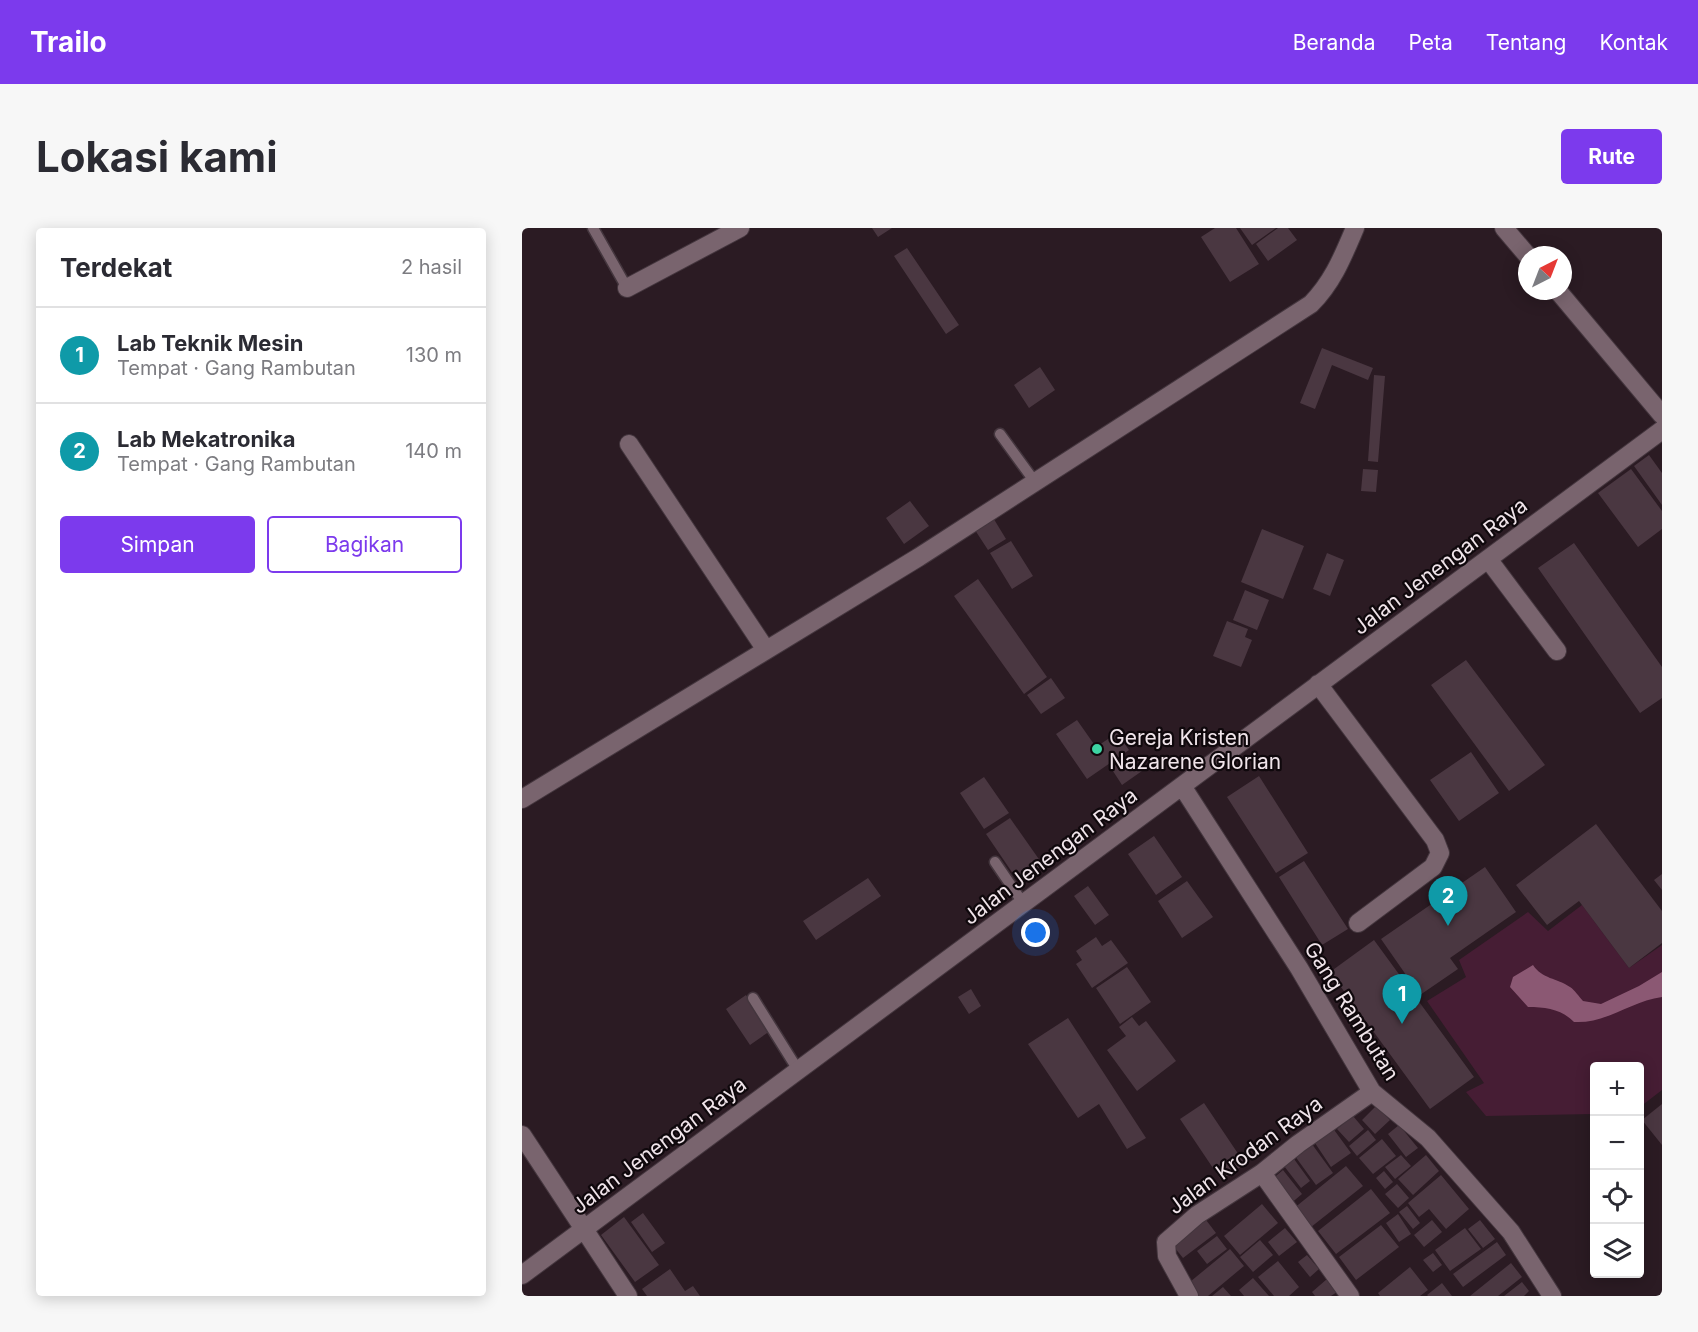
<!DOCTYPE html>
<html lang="id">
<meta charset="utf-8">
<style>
body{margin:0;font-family:Inter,sans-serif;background:#f7f7f7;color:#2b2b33}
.controls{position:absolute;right:18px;bottom:18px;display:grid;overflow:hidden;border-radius:6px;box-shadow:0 3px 15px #0003}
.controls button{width:54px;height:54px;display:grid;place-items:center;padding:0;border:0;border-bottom:2px solid #e1e1e2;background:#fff;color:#2b2b33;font:30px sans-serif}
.compass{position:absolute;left:996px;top:18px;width:54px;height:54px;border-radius:50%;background:#fff;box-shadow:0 3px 15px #0003;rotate:42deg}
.you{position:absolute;left:514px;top:705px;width:21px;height:21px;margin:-15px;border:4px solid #fff;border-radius:50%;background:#1a73e8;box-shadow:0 0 0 9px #1a73e833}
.badge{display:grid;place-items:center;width:39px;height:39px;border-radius:50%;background:#7c3aed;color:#fff;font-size:20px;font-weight:700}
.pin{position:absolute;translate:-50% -50px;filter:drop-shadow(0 2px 3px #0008)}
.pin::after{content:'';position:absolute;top:32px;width:21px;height:18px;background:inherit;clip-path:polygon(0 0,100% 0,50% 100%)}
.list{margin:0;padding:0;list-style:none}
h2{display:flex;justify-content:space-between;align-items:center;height:78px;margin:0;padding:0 24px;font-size:26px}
h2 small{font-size:20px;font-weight:400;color:#7c7c81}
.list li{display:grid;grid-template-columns:39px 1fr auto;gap:18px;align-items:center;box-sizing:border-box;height:96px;padding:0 24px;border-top:2px solid #e1e1e2}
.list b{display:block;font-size:22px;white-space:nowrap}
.list p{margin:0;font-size:20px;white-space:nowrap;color:#7c7c81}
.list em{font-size:20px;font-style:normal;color:#7c7c81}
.actions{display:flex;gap:12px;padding:18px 24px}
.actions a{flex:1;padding:14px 0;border:2px solid #7c3aed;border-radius:6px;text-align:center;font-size:21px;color:#7c3aed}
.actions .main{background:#7c3aed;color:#fff}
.icon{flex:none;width:33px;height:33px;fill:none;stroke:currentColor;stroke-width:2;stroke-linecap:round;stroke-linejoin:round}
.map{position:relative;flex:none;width:1140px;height:1068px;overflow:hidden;border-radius:6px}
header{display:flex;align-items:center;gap:36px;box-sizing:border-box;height:84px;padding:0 30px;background:#7c3aed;color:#fff}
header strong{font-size:28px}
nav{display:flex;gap:33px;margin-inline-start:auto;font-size:21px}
.intro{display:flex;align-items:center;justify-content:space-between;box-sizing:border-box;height:144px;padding:0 36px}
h1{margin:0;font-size:42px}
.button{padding:15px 27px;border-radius:6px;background:#7c3aed;color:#fff;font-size:21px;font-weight:700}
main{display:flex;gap:36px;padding:0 36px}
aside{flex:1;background:#fff;border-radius:6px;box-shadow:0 3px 15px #0003}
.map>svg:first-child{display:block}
.green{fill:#461d34}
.water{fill:#8b5873}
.building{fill:#4a3741}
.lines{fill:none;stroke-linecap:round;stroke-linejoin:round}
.service-casing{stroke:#44363e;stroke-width:13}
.minor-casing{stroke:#44363e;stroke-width:20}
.service{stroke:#79646e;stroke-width:10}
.minor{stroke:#79646e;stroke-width:18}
.poi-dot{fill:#3dd4a3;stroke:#0f080c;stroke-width:2}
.labels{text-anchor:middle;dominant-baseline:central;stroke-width:4.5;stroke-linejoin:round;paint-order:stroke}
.street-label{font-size:21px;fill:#f0e4ea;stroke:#0f080c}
.poi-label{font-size:21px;fill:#f0e4ea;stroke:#0f080c;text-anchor:start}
</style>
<header>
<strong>Trailo</strong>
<nav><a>Beranda</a><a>Peta</a><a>Tentang</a><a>Kontak</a></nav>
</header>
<div class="intro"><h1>Lokasi kami</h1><a class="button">Rute</a></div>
<main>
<aside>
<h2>Terdekat<small>2 hasil</small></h2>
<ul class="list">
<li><span class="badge" style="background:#0f9aa8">1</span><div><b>Lab Teknik Mesin</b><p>Tempat · Gang Rambutan</p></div><em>130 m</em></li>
<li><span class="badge" style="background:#0f9aa8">2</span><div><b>Lab Mekatronika</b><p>Tempat · Gang Rambutan</p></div><em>140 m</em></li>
</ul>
<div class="actions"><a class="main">Simpan</a><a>Bagikan</a></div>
</aside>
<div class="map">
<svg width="1140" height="1068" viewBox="0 0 1140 1068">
<rect width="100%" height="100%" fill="#2b1b23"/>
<path class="green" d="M1060,677L1107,740L1140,717V862L1118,879V838H1072V886L964,888L944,864L962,855L905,773L944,749L937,732L1006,684L1026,703Z"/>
<path class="water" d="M1011,737C1020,751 1035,750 1048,759C1053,762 1057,769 1061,773L1079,776L1117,758L1140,744V769C1109,773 1084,796 1052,794C1039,781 1024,779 1006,779L988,759L991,749Z"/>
<path class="building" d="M350,0H370L356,9Z
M693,0H714L737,36L708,54L679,9Z
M718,0H754L730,17Z
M756,0H766L775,12L746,33L734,16Z
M385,20L437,97L424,106L372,28Z
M800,120L851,140L846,152L810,137L793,181L778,175Z
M518,139L533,162L507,180L492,157Z
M852,147L863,148L856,234L846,233Z
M1127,227L1140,245V277L1112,238Z
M841,241L856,242L854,264L839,263Z
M1109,241L1140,283V301L1116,319L1076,265Z
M388,273L407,298L382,316L364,290Z
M470,288L484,311L466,322L451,299Z
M740,301L782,318L761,371L719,354Z
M489,313L511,348L490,361L468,325Z
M1052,315L1140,439V470L1118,485L1016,340Z
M805,325L822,332L808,368L791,361Z
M456,351L525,449L502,466L432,368Z
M723,362L747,372L735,402L711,392Z
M705,393L726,401L723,409L730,412L719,439L691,428Z
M944,432L1023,537L987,563L909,457Z
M529,450L543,470L519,486L505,467Z
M555,492L574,519L595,505L607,522L565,551L534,506Z
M949,524L977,565L937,593L908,552Z
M609,527L620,543L600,557L589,540Z
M737,548L786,625L754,645L705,569Z
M462,549L487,585L462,601L438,565Z
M488,590L521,637L496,653L464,606Z
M1074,596L1140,683V715L1107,740L1057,673L1025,697L994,657Z
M632,608L660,649L634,667L606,626Z
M782,633L826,701L800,717L757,649Z
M963,639L994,684L928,730L936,741L898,767L859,711Z
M1140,646V662L1132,652Z
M346,650L359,668L294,712L281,693Z
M665,653L691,689L660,710L636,673Z
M566,658L587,687L573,697L552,668Z
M574,709L580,718L589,712L606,735L570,760L554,736L560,732L554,723Z
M852,712L952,849L908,881L808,744Z
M605,739L629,774L598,796L574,760Z
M449,761L459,778L447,786L436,769Z
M224,767L248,803L228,817L204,781Z
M610,789L617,798L624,793L654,833L615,863L585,822L604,808L597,799Z
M546,790L624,910L605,921L577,876L556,890L506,816Z
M682,875L723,936L699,952L658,891Z
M1140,876V917L1120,892Z
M854,878L868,892L853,906L840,892Z
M831,888L842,901L827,914L815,901Z
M877,897L896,920L884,929L866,906Z
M810,899L829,925L809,939L791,912Z
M846,902L854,912L835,928L827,918Z
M860,911L874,928L851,946L837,930Z
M787,912L811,945L794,957L770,924Z
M879,927L889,938L873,951L863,939Z
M904,927L917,943L891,967L876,951Z
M772,931L788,953L779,960L762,938Z
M824,938L841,958L784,1003L771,981Z
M761,942L780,966L767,977L748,953Z
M862,943L871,954L863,961L854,950Z
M919,947L947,981L924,1001L907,981L897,989L886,975Z
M875,956L887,970L876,980L863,966Z
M849,961L868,985L814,1026L796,1003Z
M740,976L756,995L718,1027L702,1008Z
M885,978L898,995L891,1001L877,984Z
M121,985L143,1015L130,1024L109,994Z
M876,986L889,1006L877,1014L864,995Z
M681,988L694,1005L661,1030L648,1014Z
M102,989L137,1037L113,1054L79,1007Z
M910,992L920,1004L902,1019L892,1007Z
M958,992L973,1011L961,1020L946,1001Z
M859,997L877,1019L834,1052L817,1029Z
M763,1000L775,1014L757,1028L746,1014Z
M943,1000L959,1021L928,1043L913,1022Z
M695,1008L705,1021L685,1036L675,1023Z
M738,1012L751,1027L731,1044L718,1029Z
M975,1014L984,1027L941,1059L931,1046Z
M708,1021L722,1038L686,1068H671L663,1058Z
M911,1025L920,1037L911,1044L901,1032Z
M785,1027L797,1041L788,1049L776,1034Z
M756,1033L777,1059L767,1068H752L736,1049Z
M989,1035L1000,1049L976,1068H948Z
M888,1039L906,1062L898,1068H858L856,1065Z
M148,1041L163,1063L171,1058L178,1068H125L120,1061Z
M731,1050L747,1068H722L717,1062Z
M805,1051L815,1064L809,1068H793L790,1064Z
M1000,1054L1007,1063L1002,1068H982Z
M920,1055L930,1068H906L905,1067Z
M701,1059L709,1068H690Z"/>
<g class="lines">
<g class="service-casing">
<path id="service" d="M71,0L105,60
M478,206L513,254
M473,634L501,675
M231,770L276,842"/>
</g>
<g class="minor-casing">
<path id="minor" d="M982,0L1005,27
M105,60L218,0
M1036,63L1140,187
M107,216L244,422
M966,331L1035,423
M796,456L913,612L918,625L911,639L836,695
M660,558L777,740L850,864L906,910L989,1004L1030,1068
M0,571L397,329L789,76C811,54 821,28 833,0
M0,907L106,1068
M740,945L828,1068
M0,1047L1140,202
M667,1068L645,1028L644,1014L675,987L740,945L776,916L850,864"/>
</g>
<use href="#service" class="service"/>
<use href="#minor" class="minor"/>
</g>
<circle class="poi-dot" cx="575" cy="521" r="6"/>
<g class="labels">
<g class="street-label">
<text transform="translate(918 338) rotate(-37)">Jalan Jenengan Raya</text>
<text transform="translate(528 628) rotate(-37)">Jalan Jenengan Raya</text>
<text transform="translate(830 783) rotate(58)">Gang Rambutan</text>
<text transform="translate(137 917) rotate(-37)">Jalan Jenengan Raya</text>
<text transform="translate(723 927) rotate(-36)">Jalan Krodan Raya</text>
</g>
<g class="poi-label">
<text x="587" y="509">Gereja Kristen<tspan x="587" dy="24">Nazarene Glorian</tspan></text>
</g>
</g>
</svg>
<div class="controls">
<button>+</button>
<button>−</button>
<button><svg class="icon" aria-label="locate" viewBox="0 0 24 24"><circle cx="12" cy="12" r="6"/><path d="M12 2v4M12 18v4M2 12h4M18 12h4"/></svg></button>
<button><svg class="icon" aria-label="layers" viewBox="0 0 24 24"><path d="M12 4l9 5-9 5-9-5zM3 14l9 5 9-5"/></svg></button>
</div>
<svg class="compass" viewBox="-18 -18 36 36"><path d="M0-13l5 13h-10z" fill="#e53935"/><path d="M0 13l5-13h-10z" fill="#7c7c81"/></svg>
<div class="you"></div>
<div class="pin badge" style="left:880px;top:796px;background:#0f9aa8">1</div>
<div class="pin badge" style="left:926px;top:698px;background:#0f9aa8">2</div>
</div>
</main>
